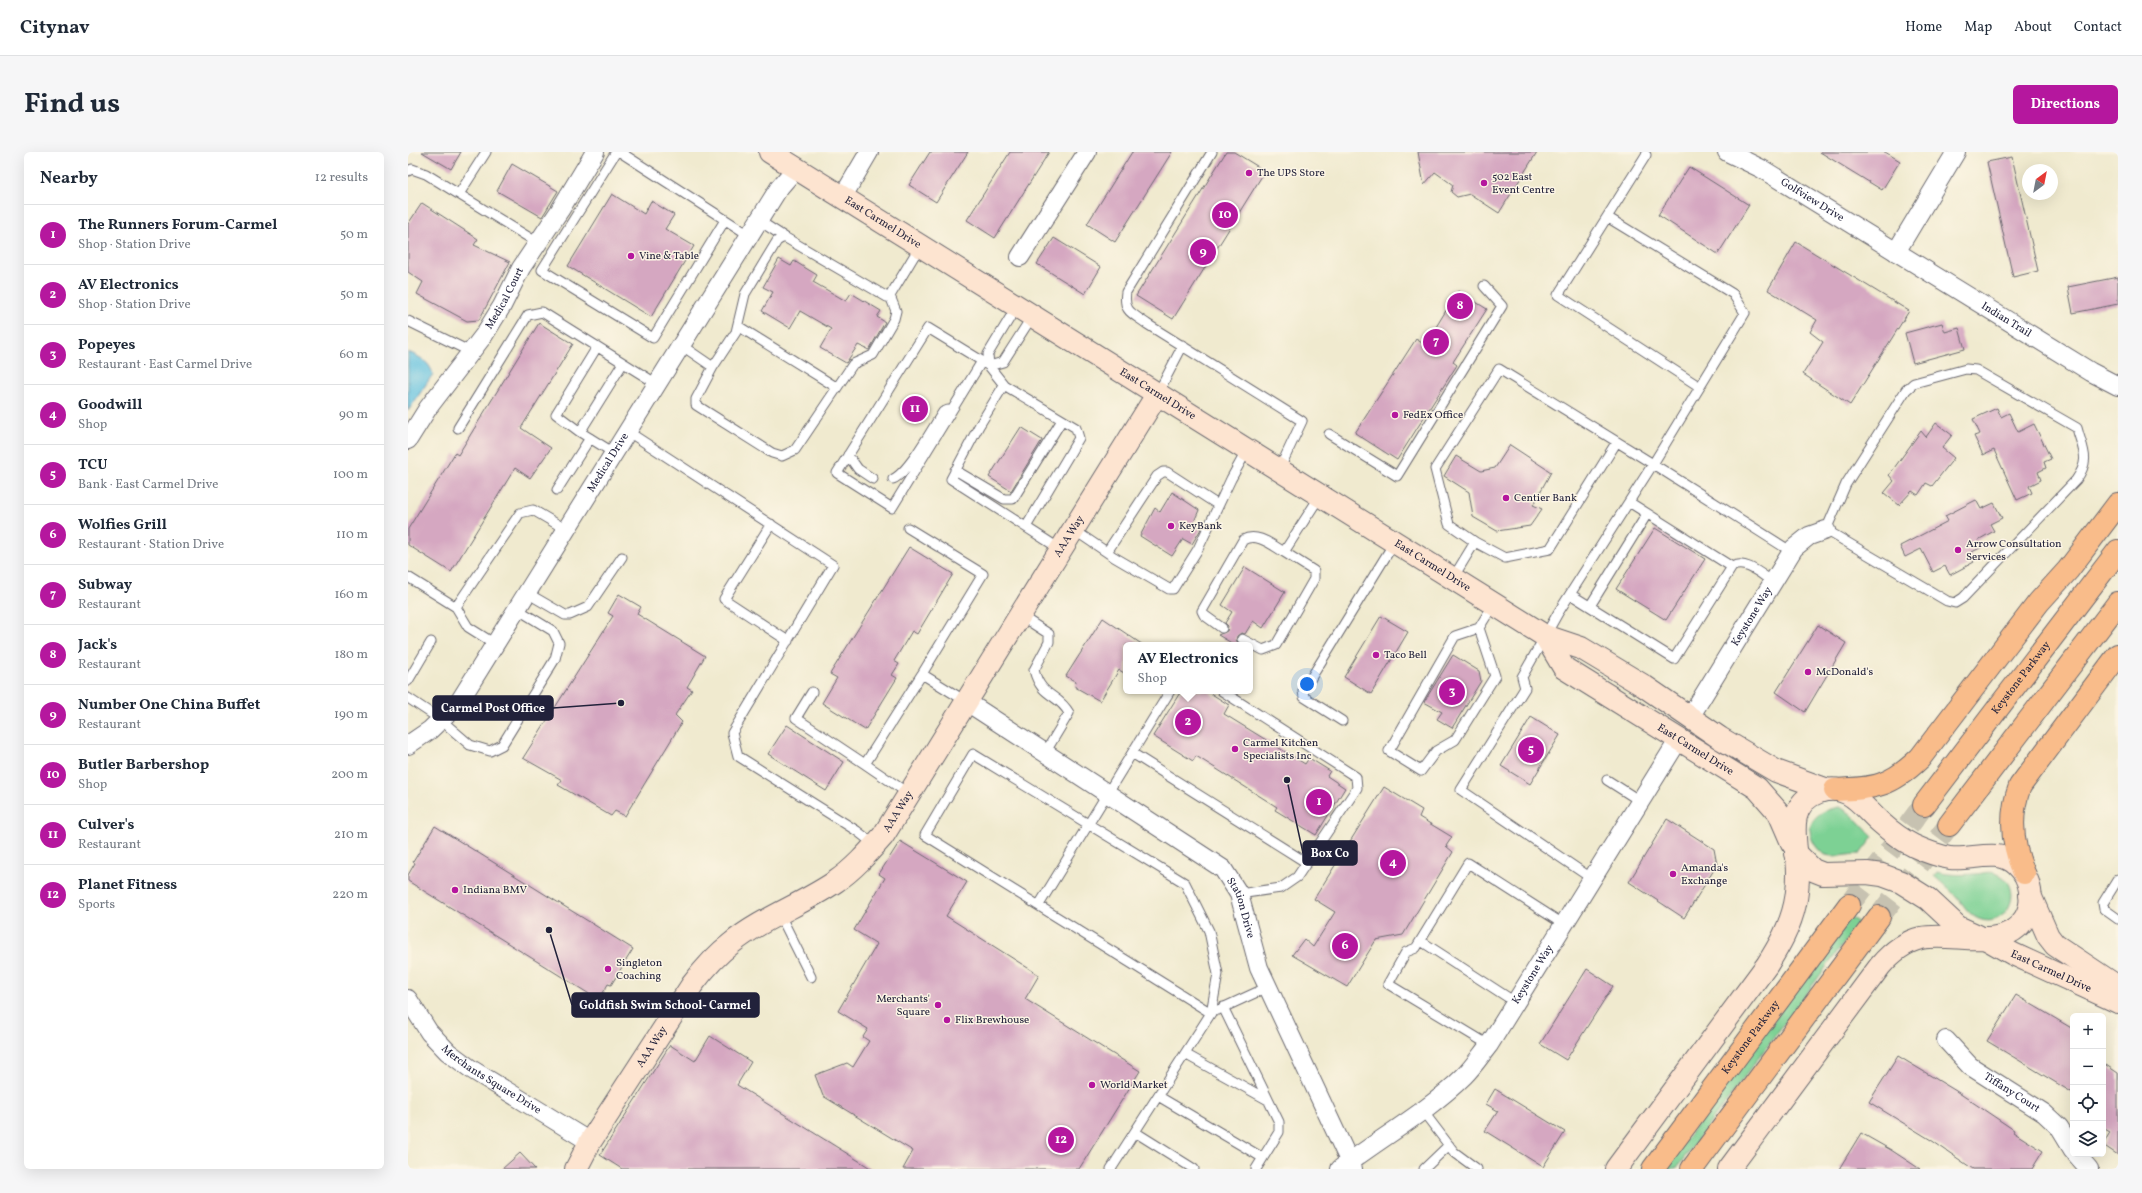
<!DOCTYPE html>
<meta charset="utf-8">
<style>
body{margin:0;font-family:Vollkorn,serif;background:#f6f6f7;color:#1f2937}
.controls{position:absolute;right:12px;bottom:12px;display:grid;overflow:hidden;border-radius:6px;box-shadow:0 4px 16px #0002}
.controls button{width:36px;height:36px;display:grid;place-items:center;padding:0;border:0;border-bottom:1px solid #e0e1e3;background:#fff;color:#1f2937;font:20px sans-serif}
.compass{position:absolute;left:1614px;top:12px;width:36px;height:36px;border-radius:50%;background:#fff;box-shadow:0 4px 16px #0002;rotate:32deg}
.you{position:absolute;left:899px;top:532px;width:14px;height:14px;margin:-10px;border:3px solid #fff;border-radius:50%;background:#1a73e8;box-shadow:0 0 0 6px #1a73e833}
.badge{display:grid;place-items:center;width:26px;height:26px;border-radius:50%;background:#b5179e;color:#fff;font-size:13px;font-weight:700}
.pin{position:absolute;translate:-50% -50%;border:2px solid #fff;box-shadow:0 1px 4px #0006}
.popup{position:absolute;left:715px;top:490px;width:130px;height:52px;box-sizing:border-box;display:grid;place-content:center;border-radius:6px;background:#fff;filter:drop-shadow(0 1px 3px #0005);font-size:13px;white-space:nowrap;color:#747a83}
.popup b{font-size:15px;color:#1f2937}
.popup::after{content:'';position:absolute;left:50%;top:100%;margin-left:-8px;border:8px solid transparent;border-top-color:#fff}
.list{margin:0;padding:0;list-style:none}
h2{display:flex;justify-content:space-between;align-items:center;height:52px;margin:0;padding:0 16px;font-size:17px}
h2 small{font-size:13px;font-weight:400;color:#747a83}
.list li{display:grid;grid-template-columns:26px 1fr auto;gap:12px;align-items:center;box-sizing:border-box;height:60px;padding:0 16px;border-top:1px solid #e0e1e3}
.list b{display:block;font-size:15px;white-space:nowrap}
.list p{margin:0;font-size:13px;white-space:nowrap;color:#747a83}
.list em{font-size:13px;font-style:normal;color:#747a83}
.icon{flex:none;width:22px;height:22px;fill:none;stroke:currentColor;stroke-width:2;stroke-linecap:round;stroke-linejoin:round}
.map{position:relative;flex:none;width:1710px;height:1017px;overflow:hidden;border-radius:6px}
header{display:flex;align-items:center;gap:24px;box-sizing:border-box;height:56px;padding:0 20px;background:#fff;border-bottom:1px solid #e0e1e3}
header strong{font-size:19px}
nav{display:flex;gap:22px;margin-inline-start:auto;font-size:14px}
.intro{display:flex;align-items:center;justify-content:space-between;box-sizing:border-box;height:96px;padding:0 24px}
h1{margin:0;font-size:28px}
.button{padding:10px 18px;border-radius:6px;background:#b5179e;color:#fff;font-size:14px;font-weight:700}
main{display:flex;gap:24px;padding:0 24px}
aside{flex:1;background:#fff;border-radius:6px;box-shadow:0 4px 16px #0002}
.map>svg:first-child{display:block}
.green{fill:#7dd194;stroke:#507a68}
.water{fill:#63c2e1;stroke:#42728e}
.building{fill:#d5a7c1}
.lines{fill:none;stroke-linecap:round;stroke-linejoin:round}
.highway-tunnel{stroke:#c7c2b1;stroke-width:22;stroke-dasharray:22 11;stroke-linecap:butt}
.lane-casing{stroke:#6a686f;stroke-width:11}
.street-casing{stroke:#6a686f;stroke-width:20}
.secondary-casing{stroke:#6a686f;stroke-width:24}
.highway-casing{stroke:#6a686f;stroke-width:24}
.lane{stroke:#fff;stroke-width:9}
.street{stroke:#fff;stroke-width:18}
.secondary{stroke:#fde4d0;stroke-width:22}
.highway{stroke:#f9bc8a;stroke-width:22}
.poi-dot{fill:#b5179e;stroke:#fcf5e5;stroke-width:1.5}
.labels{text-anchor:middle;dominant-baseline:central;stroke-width:3;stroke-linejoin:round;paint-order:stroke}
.poi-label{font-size:11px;fill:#22223b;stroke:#fcf5e5;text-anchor:start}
.street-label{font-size:11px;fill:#22223b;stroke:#fcf5e5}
.leader{fill:none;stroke:#22223b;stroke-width:1.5}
.callout-dot{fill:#22223b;stroke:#fcf5e5;stroke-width:1.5}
.callout{fill:#22223b;stroke:#22223b;stroke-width:1.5}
.callout-label{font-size:12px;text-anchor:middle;font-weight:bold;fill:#fff}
</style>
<header>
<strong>Citynav</strong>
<nav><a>Home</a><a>Map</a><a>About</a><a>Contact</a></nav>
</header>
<div class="intro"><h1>Find us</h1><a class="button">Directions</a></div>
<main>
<aside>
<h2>Nearby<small>12 results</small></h2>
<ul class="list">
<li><span class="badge">1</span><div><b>The Runners Forum-Carmel</b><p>Shop · Station Drive</p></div><em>50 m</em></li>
<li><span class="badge">2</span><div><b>AV Electronics</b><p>Shop · Station Drive</p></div><em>50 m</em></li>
<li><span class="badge">3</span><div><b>Popeyes</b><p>Restaurant · East Carmel Drive</p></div><em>60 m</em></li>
<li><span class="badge">4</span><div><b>Goodwill</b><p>Shop</p></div><em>90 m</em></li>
<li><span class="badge">5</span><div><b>TCU</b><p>Bank · East Carmel Drive</p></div><em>100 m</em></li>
<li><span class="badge">6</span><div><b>Wolfies Grill</b><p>Restaurant · Station Drive</p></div><em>110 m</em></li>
<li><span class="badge">7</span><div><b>Subway</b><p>Restaurant</p></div><em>160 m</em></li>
<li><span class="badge">8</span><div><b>Jack's</b><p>Restaurant</p></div><em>180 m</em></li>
<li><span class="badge">9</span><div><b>Number One China Buffet</b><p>Restaurant</p></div><em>190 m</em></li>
<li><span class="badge">10</span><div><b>Butler Barbershop</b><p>Shop</p></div><em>200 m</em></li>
<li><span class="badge">11</span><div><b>Culver's</b><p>Restaurant</p></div><em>210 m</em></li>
<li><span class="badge">12</span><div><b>Planet Fitness</b><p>Sports</p></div><em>220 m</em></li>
</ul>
</aside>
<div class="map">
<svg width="1710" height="1017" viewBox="0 0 1710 1017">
<rect width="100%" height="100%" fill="#fcf5e5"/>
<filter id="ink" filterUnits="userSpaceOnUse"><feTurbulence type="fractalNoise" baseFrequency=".025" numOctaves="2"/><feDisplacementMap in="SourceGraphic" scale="8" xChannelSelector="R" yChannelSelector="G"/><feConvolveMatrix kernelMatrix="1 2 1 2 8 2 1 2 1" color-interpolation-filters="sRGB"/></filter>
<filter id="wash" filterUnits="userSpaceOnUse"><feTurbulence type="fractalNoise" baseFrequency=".012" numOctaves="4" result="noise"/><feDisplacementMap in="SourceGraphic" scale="16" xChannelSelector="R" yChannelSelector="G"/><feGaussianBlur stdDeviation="0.9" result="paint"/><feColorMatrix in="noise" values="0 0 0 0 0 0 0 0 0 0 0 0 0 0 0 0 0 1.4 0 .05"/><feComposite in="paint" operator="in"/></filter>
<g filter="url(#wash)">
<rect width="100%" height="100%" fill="#f0eacf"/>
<path class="green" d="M1432,655L1443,662L1465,685L1452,702C1441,702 1428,706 1418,703C1413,701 1410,697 1407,693C1393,671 1412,657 1432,655Z
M1529,720C1541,723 1554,723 1566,722C1573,722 1580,719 1587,721C1621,732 1598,783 1567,765C1559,760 1555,752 1549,745C1542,738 1534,731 1526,724Z
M1442,765L1451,771L1268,1017H1256Z"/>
<path class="water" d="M0,200C12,205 21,209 25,222L0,259Z"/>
<g id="blocks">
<path class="building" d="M14,0H53L43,17Z
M522,0H560L528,50L501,33Z
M602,0H641L587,86L559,68Z
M724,0H764L707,90L679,72Z
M818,0H826L857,19L765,167L728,144Z
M1010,0H1129L1091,61L1062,42L1049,45L1043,40L1045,33L1027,20L1016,33Z
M1412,0H1477L1492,9L1474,38Z
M1604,5L1630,119L1605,125L1579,10Z
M104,12L150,39L134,65L89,39Z
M1281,15L1341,53L1310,102L1250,63Z
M204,42L236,62L243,49L266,63L257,77L286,94L243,165L160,114Z
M14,51L70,87L66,93L102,110L71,168L59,169L9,142L15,130L0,120V72Z
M646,86L693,115L677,142L629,112Z
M1388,90L1501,159L1442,253L1395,222L1415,190L1402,180L1409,168L1360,138Z
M371,107L383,114L386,109L409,123L405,130L438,149L443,141L473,159L469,165L477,170L461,198L450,193L438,211L412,196L423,177L392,159L382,176L354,159L365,140L355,135Z
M1710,125V152L1665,161L1660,135Z
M1050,139L1079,157L1045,210L1049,213L989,308L947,281L1008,187L1017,193Z
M131,171L165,192L113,276L143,296L122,326L107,316L43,420L0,393V377L47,301L50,303Z
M1534,171L1537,180L1551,176L1557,197L1505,211L1497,181Z
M1589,256L1593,265L1601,261L1610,280L1626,272L1643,307L1636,310L1638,316L1630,320L1633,328L1621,334L1624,341L1609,348L1586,298L1575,303L1566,284L1572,282L1565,267Z
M1528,271L1544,283L1534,296L1546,306L1524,334L1518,331L1510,343L1504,339L1491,353L1476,341L1486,329L1481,323L1513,279L1518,285Z
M613,275L634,288L603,339L581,325Z
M1102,293L1143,320L1125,353L1134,357L1122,374L1089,379L1065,365L1061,340L1036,324L1048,304L1073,319L1087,316Z
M764,340L791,358L785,372L793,377L784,392L775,387L764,404L732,384L747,356L752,360Z
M1568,348L1573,357L1586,351L1594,366L1582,372L1586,379L1570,388L1574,395L1562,401L1566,410L1542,423L1537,414L1525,420L1513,397L1497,405L1492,394L1540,369L1537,364Z
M1247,376L1297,407L1258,468L1208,437Z
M501,395L545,422L509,482L504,479L486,509L491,512L484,523L489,526L457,578L414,551L429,526L422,522Z
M837,415L877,440L855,476L845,469L837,482L833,481L829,484L828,488L831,492L827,493L810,483L819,479L820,474L817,471L824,460L814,453Z
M211,442L233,455L229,462L297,504L279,535L284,538L267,563L274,570L217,664L207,659L203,664L150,633L154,628L115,606L205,464L200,461Z
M973,464L1000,480L963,542L936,525Z
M695,466L735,493H718V522L711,518L692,549L667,535L668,530L658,524Z
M1410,473L1438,491L1397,560L1368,540Z
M1045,503L1071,519L1073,529L1044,576L1029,567L1034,560L1016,550Z
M773,539H799L821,553L816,562L897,612L901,606L922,619L919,624L937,636L908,683L867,658L869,655L788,604L785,609L745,584Z
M1123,565L1152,583L1122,632L1093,614Z
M379,573L436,610L418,639L360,602Z
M976,635L1014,658L1011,665L1044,685L1038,694L1045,700L995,783L968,788L939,835L884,803L896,787L905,795L927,760L906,747Z
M1259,667L1306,697L1309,713L1276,766L1221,730Z
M27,674L225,797L203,833L200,832L191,848L0,729V723L7,711L5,710Z
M492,689L559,730L538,764L631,823L617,847L732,919L671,1017H495L505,999L415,944L407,923L439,911L445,915L461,889L455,885L460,877L430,859L469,792L446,778L477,726L471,722Z
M1179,817L1205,834L1158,908L1132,892Z
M1608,843L1665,877V941L1579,889Z
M302,884L343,910L329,933L464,1017H214L192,1003L262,893L287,909Z
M1490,904L1548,939L1606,978L1605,980L1635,999L1624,1017H1565L1523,988L1461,950Z
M1695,911L1710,921V1003L1695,993L1702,980L1695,976Z
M1087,937L1157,980L1135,1015L1077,979L1090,959L1078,952Z
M1453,981L1483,998L1512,1017H1431Z
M112,1001L127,1017H94Z"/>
</g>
</g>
<g filter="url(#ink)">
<use href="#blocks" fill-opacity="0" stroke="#6a686f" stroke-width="1"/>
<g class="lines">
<path class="highway-tunnel" d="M1441,753L1516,653
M1471,765L1541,673"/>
<g class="lane-casing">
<path id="lane" d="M208,0L134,118L245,186L317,68
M212,0L341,83
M804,0L718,140C715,160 724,161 739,172L894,269L871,318
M0,19L4,17L18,22L130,91
M51,42L78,0
M1199,65L1150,143L1292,235
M350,68L378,86
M0,169L63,200
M330,174L428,235
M273,193L305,215L288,247V253L364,301L374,304L387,298L445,212L465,203L486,167L488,159L482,144
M574,209L484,356L429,321L520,176L574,209L581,214L596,233L571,274L543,327L652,397
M581,214L595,210L625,163
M581,214L580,202L609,154
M305,215L328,180L337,142L369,89L374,86H378L479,145L482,144L512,94
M1558,217L1568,218L1669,276C1675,299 1683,307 1668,328L1555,446L1547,451L1539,449L1418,378L1438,332L1498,238L1506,231Z
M596,233L668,276L671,286L618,375
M750,241L775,193
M50,276L120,163L134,160L249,232
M219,279L425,413L324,581L330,604L449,679L467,693
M172,280L148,262L189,195
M921,282L989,324L1094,154L1076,134
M206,301L172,280L215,211
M440,303L450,317L465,327
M547,318L596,347H605L654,268
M485,327C501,320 524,277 535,260L540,258
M149,338L182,286
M363,372L316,447L380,489
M500,376L575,422L514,522
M666,378L706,405L761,437H765L790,397L823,327L839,298
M1067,390L1097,406L1142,397L1208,291
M699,400L749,324L755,320H759L810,353
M1324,415C1337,407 1354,423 1365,430
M0,425L48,455L60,475L87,492
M1045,426L1067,390L1041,372L1027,317L1091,217L1245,312L1337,161L1325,142L1199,65L1238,3
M119,441L157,463H162L180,455L214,405
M1162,442L1266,507L1324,415L1221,350
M1182,454L1239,362
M48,455L112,361L125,358L159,378
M613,464L641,482V490L626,518C633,546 650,541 661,561L637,601
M814,476L796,463L794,459L835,388C849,380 864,393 876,400L912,344
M1071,476L1087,524L1047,588L1028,599L1013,619L981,599L1047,484L1071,476L1085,453
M834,487L855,498L868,493L906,427V419L876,400
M0,529L23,490
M814,539L948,625L949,636L889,725L873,736L831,742
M404,540L388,566L457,612
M0,546L33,568L62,593L82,599L94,593L147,507L151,491L145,479L109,457
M934,569L896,545L895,539L986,391
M724,601L899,711
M1199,628L1232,649
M501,642L457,612L514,522L559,550
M1183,726L1053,638L1117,536L1114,525L1150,461L1245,312L1384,400
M1710,727L1695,751L1696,757L1710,767
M631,753L762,539
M371,761L403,825
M1013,789L1107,850
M815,855L871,970V980L848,1017
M810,858L860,835
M1081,893L980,832L998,800L1008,796L1060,711L1155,772
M777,902L860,948
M750,944L855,1006
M1014,958L1046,1000L1069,1017
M727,980L786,1017
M703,1017L803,861L810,822L801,779L777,731L565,602L517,683L803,861
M1016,1017L1041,993"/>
</g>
<g class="street-casing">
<g id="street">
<path id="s1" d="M1319,0L1354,17L1683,220L1710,234"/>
<path d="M434,46L461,0"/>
<path d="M1488,100L1548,0"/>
<path d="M612,105L679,0"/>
<path id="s2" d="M0,288L20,256L76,183L94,154L113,116L152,58L187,0"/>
<path id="s3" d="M559,550L815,717L831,742L851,816L945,1017"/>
<path id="s4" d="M1282,565L1386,396L1401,384L1418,378"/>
<path id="s5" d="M0,593L22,578L51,550L371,36L388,16"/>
<path id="s6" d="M0,847L21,880L40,900L63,917L182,990"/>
<path id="s7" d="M1538,888L1562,914L1636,961L1651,975L1665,998"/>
<path d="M1668,1002L1681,1017"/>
<path id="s8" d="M932,1017C971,987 1022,958 1056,924C1065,915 1073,903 1081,893L1271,587"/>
</g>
</g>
<g class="secondary-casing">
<g id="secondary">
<path id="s9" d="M362,0L1137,484L1173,496L1236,534L1312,586L1368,619L1420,638"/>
<path id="s10" d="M1137,484L1156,516L1349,636L1371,661L1384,691"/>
<path d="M1388,701L1405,718L1415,722L1459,721L1474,723L1493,730L1520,747L1550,775L1570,784"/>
<path d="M1622,743L1640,784L1647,793L1710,835"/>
<path id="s11" d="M1577,786L1605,802L1710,850"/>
<path id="s12" d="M168,1017L182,990L284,833C296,817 308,803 324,791C355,766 393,753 427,730C445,718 460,701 475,684L750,241"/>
<path d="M1208,1017L1359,813C1371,794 1382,775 1387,752C1389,743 1390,731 1390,721C1390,693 1374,653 1411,640C1439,629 1455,655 1472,670C1482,679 1494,688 1506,694C1517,699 1530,704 1542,706C1564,709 1590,695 1609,713C1623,726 1627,750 1617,766C1596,801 1545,779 1513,786C1496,790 1483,801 1472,814L1321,1017"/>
</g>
</g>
<g class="highway-casing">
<g id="highway">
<path d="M1427,638C1467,636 1482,635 1512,606L1631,450L1660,418L1710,352"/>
<path id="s13" d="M1516,653L1710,399"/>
<path d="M1541,673L1710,451"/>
<path d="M1616,721C1604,693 1601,663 1612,634L1710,503"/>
<path id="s14" d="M1245,1017L1441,753"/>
<path d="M1284,1017L1471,765"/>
</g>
</g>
<use href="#lane" class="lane"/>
<use href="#street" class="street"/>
<use href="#secondary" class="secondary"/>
<use href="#highway" class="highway"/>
</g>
</g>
<g class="poi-dot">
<circle cx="841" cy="21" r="4"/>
<circle cx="1076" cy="31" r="4"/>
<circle cx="223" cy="104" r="4"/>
<circle cx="987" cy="263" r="4"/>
<circle cx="1098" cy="346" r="4"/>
<circle cx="763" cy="374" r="4"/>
<circle cx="1550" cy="398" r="4"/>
<circle cx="968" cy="503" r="4"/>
<circle cx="1400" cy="520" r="4"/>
<circle cx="827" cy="597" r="4"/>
<circle cx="1265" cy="722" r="4"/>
<circle cx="47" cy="738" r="4"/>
<circle cx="200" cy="817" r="4"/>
<circle cx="530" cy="853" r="4"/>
<circle cx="539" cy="868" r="4"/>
<circle cx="684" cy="933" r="4"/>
</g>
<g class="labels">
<g class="poi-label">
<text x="849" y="21">The UPS Store</text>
<text x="1084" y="25">502 East<tspan x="1084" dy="13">Event Centre</tspan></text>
<text x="231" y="104">Vine &amp; Table</text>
<text x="995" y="263">FedEx Office</text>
<text x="1106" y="346">Centier Bank</text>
<text x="771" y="374">KeyBank</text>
<text x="1558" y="392">Arrow Consultation<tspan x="1558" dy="13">Services</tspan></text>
<text x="976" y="503">Taco Bell</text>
<text x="1408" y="520">McDonald's</text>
<text x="835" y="591">Carmel Kitchen<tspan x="835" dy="13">Specialists Inc</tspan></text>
<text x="1273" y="716">Amanda's<tspan x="1273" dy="13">Exchange</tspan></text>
<text x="55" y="738">Indiana BMV</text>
<text x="208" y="811">Singleton<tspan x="208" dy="13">Coaching</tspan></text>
<text x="522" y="847" text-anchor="end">Merchants'<tspan x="522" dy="13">Square</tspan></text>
<text x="547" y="868">Flix Brewhouse</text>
<text x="692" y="933">World Market</text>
</g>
<g class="street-label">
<text stroke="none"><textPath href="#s1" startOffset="98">Golfview Drive</textPath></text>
<text stroke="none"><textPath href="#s9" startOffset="133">East Carmel Drive</textPath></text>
<text stroke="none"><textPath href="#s2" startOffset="172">Medical Court</textPath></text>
<text stroke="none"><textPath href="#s1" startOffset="326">Indian Trail</textPath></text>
<text stroke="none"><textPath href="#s9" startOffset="457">East Carmel Drive</textPath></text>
<text stroke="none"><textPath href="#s5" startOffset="349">Medical Drive</textPath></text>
<text stroke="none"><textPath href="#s12" startOffset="815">AAA Way</textPath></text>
<text stroke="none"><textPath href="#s9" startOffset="781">East Carmel Drive</textPath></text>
<text stroke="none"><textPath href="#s4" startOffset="118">Keystone Way</textPath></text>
<text stroke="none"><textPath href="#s13" startOffset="160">Keystone Parkway</textPath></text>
<text stroke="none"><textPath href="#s10" startOffset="192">East Carmel Drive</textPath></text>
<text stroke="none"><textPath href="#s12" startOffset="491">AAA Way</textPath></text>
<text stroke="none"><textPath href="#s3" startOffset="349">Station Drive</textPath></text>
<text stroke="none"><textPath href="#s11" startOffset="74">East Carmel Drive</textPath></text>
<text stroke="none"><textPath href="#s8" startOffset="278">Keystone Way</textPath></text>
<text stroke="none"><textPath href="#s14" startOffset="164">Keystone Parkway</textPath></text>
<text stroke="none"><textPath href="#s12" startOffset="144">AAA Way</textPath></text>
<text stroke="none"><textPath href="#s6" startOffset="118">Merchants Square Drive</textPath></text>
<text stroke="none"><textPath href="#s7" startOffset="85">Tiffany Court</textPath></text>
</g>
</g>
<path class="leader" d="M213 551L145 556M879 628L895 701M141 778L164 853"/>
<g class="callout-dot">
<circle cx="213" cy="551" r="4"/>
<circle cx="879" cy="628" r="4"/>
<circle cx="141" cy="778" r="4"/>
</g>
<g class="callout">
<rect x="25" y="544" width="120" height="24" rx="4"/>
<rect x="895" y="689" width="54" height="24" rx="4"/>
<rect x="164" y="841" width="187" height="24" rx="4"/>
</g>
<g class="callout-label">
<text x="85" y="560">Carmel Post Office</text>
<text x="922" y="705">Box Co</text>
<text x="257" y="857">Goldfish Swim School- Carmel</text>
</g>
</svg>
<div class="controls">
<button>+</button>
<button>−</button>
<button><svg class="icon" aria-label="locate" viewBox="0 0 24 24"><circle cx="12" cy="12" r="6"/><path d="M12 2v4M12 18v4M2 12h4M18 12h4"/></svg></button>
<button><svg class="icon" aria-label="layers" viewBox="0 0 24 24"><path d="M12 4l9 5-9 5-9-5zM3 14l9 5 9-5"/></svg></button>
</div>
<svg class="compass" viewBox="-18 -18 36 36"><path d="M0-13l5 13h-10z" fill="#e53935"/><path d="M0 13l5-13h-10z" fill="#747a83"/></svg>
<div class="you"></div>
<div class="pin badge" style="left:911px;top:650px">1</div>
<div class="pin badge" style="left:780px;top:570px">2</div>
<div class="popup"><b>AV Electronics</b>Shop</div>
<div class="pin badge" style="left:1044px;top:540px">3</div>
<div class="pin badge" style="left:985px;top:711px">4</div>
<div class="pin badge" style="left:1123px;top:598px">5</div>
<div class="pin badge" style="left:937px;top:794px">6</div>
<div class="pin badge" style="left:1028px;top:190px">7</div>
<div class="pin badge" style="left:1052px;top:154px">8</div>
<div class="pin badge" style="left:795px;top:100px">9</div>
<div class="pin badge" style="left:817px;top:63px">10</div>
<div class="pin badge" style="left:507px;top:257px">11</div>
<div class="pin badge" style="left:653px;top:988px">12</div>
</div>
</main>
